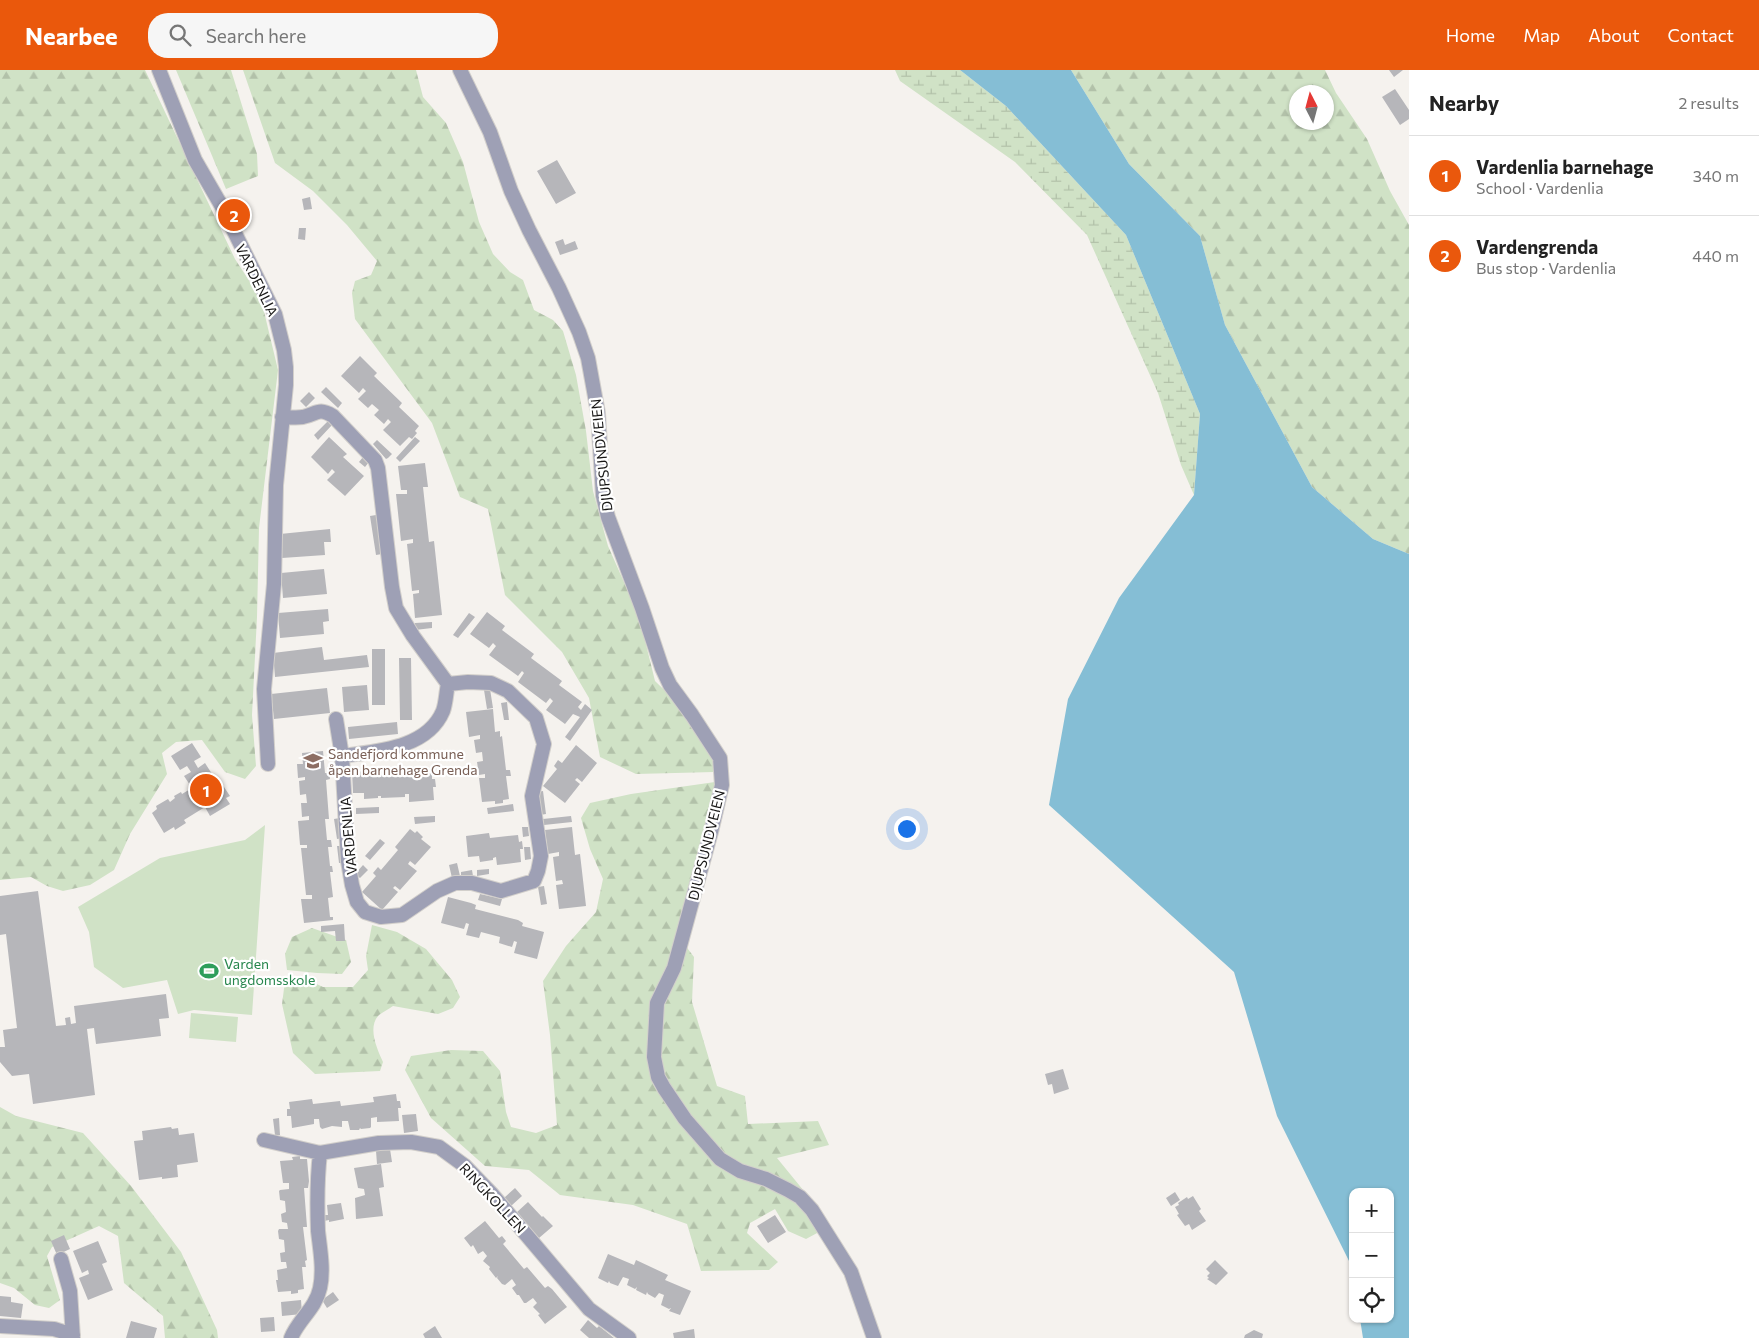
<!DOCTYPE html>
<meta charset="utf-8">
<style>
body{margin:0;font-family:Commissioner,sans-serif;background:#f6f6f6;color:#222}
.controls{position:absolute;right:15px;bottom:15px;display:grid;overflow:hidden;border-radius:10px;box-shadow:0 1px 4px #0004}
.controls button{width:45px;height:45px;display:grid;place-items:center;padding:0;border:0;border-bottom:1px solid #e0e0e0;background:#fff;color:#222;font:25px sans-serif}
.compass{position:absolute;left:1289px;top:15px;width:45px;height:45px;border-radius:50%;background:#fff;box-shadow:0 1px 4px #0004;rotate:354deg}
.you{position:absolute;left:906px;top:758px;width:18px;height:18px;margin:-12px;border:4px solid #fff;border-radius:50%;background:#1a73e8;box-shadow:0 0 0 8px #1a73e833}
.badge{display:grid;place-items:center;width:32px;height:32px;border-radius:50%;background:#ea580c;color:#fff;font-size:16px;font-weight:700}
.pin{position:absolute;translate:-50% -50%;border:2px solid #fff;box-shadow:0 1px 5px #0006}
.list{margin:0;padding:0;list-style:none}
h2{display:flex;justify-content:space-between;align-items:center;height:65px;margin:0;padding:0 20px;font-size:21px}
h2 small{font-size:16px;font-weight:400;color:#767676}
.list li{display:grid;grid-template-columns:32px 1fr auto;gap:15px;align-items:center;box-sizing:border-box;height:80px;padding:0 20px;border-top:1px solid #e0e0e0}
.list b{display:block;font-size:19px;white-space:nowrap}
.list p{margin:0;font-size:16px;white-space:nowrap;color:#767676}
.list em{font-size:16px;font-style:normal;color:#767676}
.icon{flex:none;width:28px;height:28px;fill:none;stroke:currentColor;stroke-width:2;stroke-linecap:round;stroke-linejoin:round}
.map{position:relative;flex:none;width:1409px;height:1268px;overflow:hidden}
header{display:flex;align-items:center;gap:30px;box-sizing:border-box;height:70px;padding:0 25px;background:#ea580c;color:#fff}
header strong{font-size:24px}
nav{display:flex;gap:28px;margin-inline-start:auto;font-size:18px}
.search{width:350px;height:45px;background:#f6f6f6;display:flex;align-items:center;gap:12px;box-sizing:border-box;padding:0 18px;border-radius:20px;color:#767676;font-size:19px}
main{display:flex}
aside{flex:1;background:#fff}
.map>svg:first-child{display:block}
.forest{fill:url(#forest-firs);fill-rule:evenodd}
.wetland{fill:url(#wetland-marsh)}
.green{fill:#d0e2c6}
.water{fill:#85bed5}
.building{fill:#b6b6ba}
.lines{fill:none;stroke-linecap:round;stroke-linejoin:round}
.minor-casing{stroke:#d2cfcb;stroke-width:16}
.minor{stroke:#9ea0b5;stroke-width:14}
.labels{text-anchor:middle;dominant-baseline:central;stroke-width:4.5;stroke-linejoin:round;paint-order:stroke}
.street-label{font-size:14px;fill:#181716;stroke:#fff}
.education-label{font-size:14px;fill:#785e54;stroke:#fff;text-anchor:start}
.leisure-label{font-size:14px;fill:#27864d;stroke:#fff;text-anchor:start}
</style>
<header>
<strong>Nearbee</strong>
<div class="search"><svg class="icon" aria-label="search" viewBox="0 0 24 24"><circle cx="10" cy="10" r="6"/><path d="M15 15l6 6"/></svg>Search here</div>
<nav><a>Home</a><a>Map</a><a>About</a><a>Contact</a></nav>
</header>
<main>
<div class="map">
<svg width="1409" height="1268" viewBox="0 0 1409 1268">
<defs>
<pattern id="forest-firs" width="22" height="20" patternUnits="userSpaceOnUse" patternTransform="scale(1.25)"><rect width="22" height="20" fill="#d0e2c6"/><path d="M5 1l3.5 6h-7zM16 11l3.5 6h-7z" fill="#b2c1a9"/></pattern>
<pattern id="wetland-marsh" width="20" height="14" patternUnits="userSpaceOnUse" patternTransform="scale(1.25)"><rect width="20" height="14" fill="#d0e2c6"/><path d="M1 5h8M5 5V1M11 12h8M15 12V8" fill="none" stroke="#b2c1a9"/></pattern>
</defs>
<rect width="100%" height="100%" fill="#f5f2ee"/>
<path class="forest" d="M0,0H145L235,189L261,229L278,300L259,458L257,547L252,645L256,696L245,709L225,702L202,670L176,672L162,683L167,704L130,764L114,800L90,815L63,821L47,816L31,807L0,810Z
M176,0H231L257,84L258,106L226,119Z
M243,0H416L423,27L446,53L463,92L479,152L493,184L510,202L523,210L534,240L553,250L563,261L576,305L586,361L593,421L608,476L639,546L655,611L695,650L712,670L714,702L636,704L600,687L589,628L562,582L505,525L488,439L460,427L432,353L355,249L352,223L355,211L371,205L377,191L347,155L313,121L275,93Z
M1071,0H1325L1336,23L1367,69L1390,121L1409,155V484L1373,469L1312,417L1225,255L1200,166L1129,94ZM1296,22H1326V52H1296Z
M715,712L718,718L664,919H672L685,875L694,887L692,932L717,1016L745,1026L748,1054L818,1051L829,1075L777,1088L826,1148L819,1162L806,1169L788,1161L775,1139L750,1153L747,1163L778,1192L769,1200L701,1201L687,1154L633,1135L560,1125L529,1100L485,1096L431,1048L405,1000L411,986L451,980L483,981L500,1001L506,1042L511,1057L536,1063L557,1055L550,965L543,911L566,876L596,842L603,809L590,779L581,748L590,733L631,724Z
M372,855L397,862L426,879L452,910L460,927L453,938L438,944L393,936C389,939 383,942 379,945C367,957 377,979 383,992L380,1001L315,1004L293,983L282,934L285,911L304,908L323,917H353L368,900L366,886Z
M312,858L346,870L351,892L342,904L317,903L287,900L285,884L292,867Z
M0,1037L16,1046L83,1063L131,1116L181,1182L217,1260L218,1268H165L163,1246L124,1213L118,1166L99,1156L52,1177L47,1186L60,1230L49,1238L35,1235L14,1218L0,1213Z"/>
<path class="wetland" d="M895,0H960L1006,36L1126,165L1200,344L1194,425L1181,395L1158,323L1087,165L1015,92L900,11Z"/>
<path class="green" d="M265,755L252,945L194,940L178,944L167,910L123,918L94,897L89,862L78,837L160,788L245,770Z
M191,943L238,947L236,972L189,968Z"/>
<path class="water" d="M960,0H1071L1129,94L1200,166L1225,255L1312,417L1373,469L1409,484V1268H1363L1360,1249H1390V1122H1353V1199L1277,1046L1234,902L1049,735L1068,629L1119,528L1194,425L1200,344L1126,165L1006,36Z"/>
<path class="building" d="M1389,0H1403L1394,7Z
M1395,19L1409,40V49L1400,55L1382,27Z
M557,90L576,123L556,134L537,101Z
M310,127L312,139L304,140L302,129Z
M299,158H306L305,170L298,169Z
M563,169L565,175L575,171L578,179L560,185L555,172Z
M360,286L377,303L374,306L402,333L399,337L419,356L415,361L417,363L412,369L409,367L400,376L383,360L391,352L388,349L384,354L374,345L379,340L372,334L368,338L358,329L366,321L363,318L359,323L341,306Z
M326,317L342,333L338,338L321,322Z
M309,322L315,328L306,337L300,331Z
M328,351L332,355L318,370L314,365Z
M329,367L347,384L343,387L364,406L345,426L327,410L335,402L332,399L328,404L311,387Z
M415,367L420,371L400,392L396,388Z
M377,370L392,384L388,388L386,389L373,374Z
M363,387L369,392L365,397L359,392Z
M425,393L428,417H423L429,472L434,471L442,545L415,548L413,524L419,523V520L412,521L407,474L413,473V469L401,471L396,424H407V420H401L398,396Z
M376,445L382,484L376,485L370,446Z
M330,459L331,472H324L325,485L282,488L280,464Z
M324,499L327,524L283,528L281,503Z
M328,539L329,551L323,552L324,564L280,568L278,543Z
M487,542L505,556L502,560L534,584L531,588L562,611L559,615L582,632L578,637L581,640L585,634L592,640L570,671L565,667L580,647L573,644L565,654L546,640L553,631L550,628L546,633L518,612L524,603L522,601L518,606L489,585L496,576L493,573L489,578L470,564Z
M469,543L475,547L458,568L453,565Z
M432,552V558L415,560V553Z
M322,577L324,590L367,585L369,597L275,607L273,583Z
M372,579H385V635H372Z
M399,588H411L412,650H400Z
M367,615L369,640L344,642L342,617Z
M327,618L330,643L274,649L271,624Z
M490,619L493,638L487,639L484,620Z
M507,632L509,650H504L501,633Z
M493,639L495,662L500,661V667L502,666L506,700H510L511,706H506L509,729L503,730V733L495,734V731L482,732L479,708H485V704L479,705L477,692L483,691L482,682L476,683L474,670L480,669V665L469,667L466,642Z
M397,652L398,664L349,669L348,657Z
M192,673L201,687L194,691L198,698L205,693L219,715L222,714L230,726L226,728L230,734L210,746L205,737L184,750L186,753L175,760L174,757L164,763L152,743L157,739L156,736L168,729L170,732L175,728L174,726L181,722L182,724L192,718L184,706L191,702L187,696L180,700L171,686Z
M576,675L597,693L582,712L577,708L575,710L580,714L565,733L543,716L557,699L554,696L558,690L562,693Z
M323,681L325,703H329L330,709L326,710L329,749H325L327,770H331L332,777H328L330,796H332L333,802H330L333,827L328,828L330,847H333V850L304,853L301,829H312V825H306L301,778H307V775H300L298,751L309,750V746L302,747L301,733H307L306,724L300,725L299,711L305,710V707L298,708L297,694H303L302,683Z
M404,699V704L432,703V709H435L436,717H433L434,730L409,732V724H405V727L381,728V726H378V728L364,729V723H353L352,702Z
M543,721L546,744L540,745L537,722Z
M513,734L514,741L488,744L487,738Z
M379,737V743L356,744V738Z
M435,746V752L415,754L414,747Z
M571,746L572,752L544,755L543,749Z
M340,748L343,768L337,769L334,749Z
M522,757H528L529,766L523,767Z
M572,757L575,785L580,784L586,836L559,839L556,815L563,814L562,810L556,811L553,787L559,786V782L548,784L545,760Z
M410,759L415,763L417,761L423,767L421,769L431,777L415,795L410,791L408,794L417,801L400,820L395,816L393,818L398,822L382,840L362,822L376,806L373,803L378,797L381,800L398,780L395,777Z
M489,763L490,768L518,765L519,772L522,771L523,779H520L521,792L497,795L496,787L493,788V790L480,792L479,786L468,787L466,766Z
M380,769L385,773L370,790L365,786Z
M337,776H343L345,793H339Z
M524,777H530L531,789L525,790Z
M457,793L460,806L452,808L449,795Z
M363,795L368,800L360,808L355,804Z
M489,799V804L477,806V800Z
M472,800L473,806L461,808V802Z
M544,816L547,834L541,835L538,817Z
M38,821L56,956L66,955L65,948L70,947L71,954L76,953L74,936L166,924L169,948L159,949L161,966L96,974L94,958L87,959L95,1025L33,1034L29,1004L12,1006L0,992V977H5L3,960L17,958L6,864L0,865V826Z
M480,824L502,829L500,836L478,830Z
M448,827L471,833L476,835L475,839L518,850L523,853L522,856L544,862L537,889L514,883L517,872L514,871L512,877L499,873L500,867L481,862L479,868L466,865L469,854L466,853L464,859L441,853Z
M344,854L345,871H336L335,861L321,862V856Z
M1063,999L1069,1019L1054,1024L1052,1014L1048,1015L1045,1004Z
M396,1024L397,1031H400L401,1038H398L399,1051L377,1052V1047L371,1048V1057L370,1058L361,1059L360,1058L359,1060H350L348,1051H342V1057L332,1056L322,1059L320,1057L319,1049H314V1054L292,1058L291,1046H287V1039H290L289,1032L312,1029L313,1034L340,1031L341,1036L374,1032L373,1027Z
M416,1044L418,1061L404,1063L402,1045Z
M279,1048L280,1065H275L273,1049Z
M171,1057L172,1059L178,1058L179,1065L194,1063L198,1092L177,1095L178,1107L162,1109V1107L139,1110L134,1071L143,1070L142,1061Z
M390,1079L392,1092L377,1094L376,1081Z
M300,1086V1089H307L309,1111L308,1118H304L307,1157H303L307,1190L305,1191L306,1197H302L304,1219L298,1220V1223L291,1224V1221L278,1222L276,1210H278L277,1200L287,1198L286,1192H281L280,1183L285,1182L284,1170L279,1169L278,1161L279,1159H288L287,1153L282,1152L281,1144L286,1142L285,1131L280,1130L279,1121L280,1120L289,1119V1113H283L280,1091L293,1090L292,1087Z
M381,1094L384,1117L379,1118L383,1146L356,1149L355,1128L365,1125L364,1119L358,1118L354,1098Z
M515,1118L522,1126L511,1136L504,1128Z
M1175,1122L1180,1130L1171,1136L1166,1128Z
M1193,1126L1201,1139L1199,1141L1206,1151L1192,1160L1189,1154L1185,1156L1177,1145L1179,1144L1175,1137L1179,1135L1178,1133L1187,1127L1188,1129Z
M528,1132L542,1147L543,1146L553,1156L539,1168L516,1143Z
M341,1133L344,1149L329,1152V1150L324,1151L323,1145H328L327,1135Z
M775,1145L786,1162L768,1173L757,1156Z
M485,1151L499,1168L502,1166L506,1171L503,1174L524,1199L527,1197L545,1218L548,1216L552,1219L567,1237L545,1254L538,1245L540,1244L533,1237L537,1233L533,1228L526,1233H524L519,1225H517L512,1218L516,1215L512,1209L505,1215L502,1214L497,1208L498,1206L496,1208L489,1199L490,1197L483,1191L487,1186L483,1181L478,1184L473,1175L471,1177L464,1168Z
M64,1165L70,1179L57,1185L51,1171Z
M98,1171L107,1192L102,1194L113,1220L88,1230L79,1208L89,1204L88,1200L82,1203L73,1181Z
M608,1184L634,1195L636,1190L668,1205L665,1210L691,1221L680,1245L669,1241L671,1238L669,1239L661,1235L664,1225L659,1223L655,1228L648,1224L647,1222L646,1225L636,1220L637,1217L635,1219L627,1215L629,1209L623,1207L618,1216L610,1213L609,1211L608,1213L598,1208Z
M1215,1190L1228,1203L1216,1215L1207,1209L1209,1208L1207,1206L1210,1203L1206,1199Z
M333,1222L339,1230L327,1238L322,1230Z
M0,1226L11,1227V1232L23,1234L21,1248L0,1246Z
M301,1230L302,1244L282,1246L281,1232Z
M274,1247L275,1261L261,1262L260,1248Z
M588,1250L597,1258L599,1256L614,1268H589L580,1260Z
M131,1251L157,1258L154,1268H126Z
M435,1256L442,1268H425L423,1264Z
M694,1259L695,1268H674L673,1263Z
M1254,1260L1263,1264L1262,1268H1244L1245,1265Z"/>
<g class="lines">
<g class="minor-casing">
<path id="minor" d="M159,0L195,90L221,135L275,244L284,280L286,297V315L276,415L274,514L264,619L268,694
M460,0L490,62L511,121L529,160L559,218L579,262L588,288L598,343L603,426L608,447L642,538L662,598L670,615L692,645L720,688L722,715L711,762L674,898L657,933L654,987L658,1007L664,1018L685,1049L720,1089L740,1101L766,1109L788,1120L800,1127L812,1140L851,1202L874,1268
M282,347C289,347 296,348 303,347C317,344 318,337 333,346L375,390L378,398L392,517L396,538L413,566L448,614
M336,649L342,686L348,791L352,815L357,832L365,842L381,847L402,845L437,821L455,813H472L501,821L534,811L538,801L541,786L532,726L544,674L536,648L508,621L491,613L468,612L448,614C446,623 446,633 443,641C427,679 376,681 342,686
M264,1070L320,1083L379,1073L411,1072L439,1077L465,1096L491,1123L589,1239L629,1268
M61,1189L70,1221L73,1268
M0,1256L54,1259L73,1265
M291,1268C298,1250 316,1238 320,1218C324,1200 320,1179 318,1161C317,1135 317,1109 320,1083"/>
</g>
<use href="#minor" class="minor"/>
</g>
<defs>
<g id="school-bare" transform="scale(1.5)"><path d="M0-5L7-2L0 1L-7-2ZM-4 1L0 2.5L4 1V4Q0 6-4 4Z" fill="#8d6e63" stroke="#fff" stroke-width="2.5" paint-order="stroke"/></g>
<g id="stadium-bare" transform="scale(1.5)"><path d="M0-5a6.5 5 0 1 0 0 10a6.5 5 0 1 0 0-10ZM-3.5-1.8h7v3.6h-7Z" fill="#2e9e5b" stroke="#fff" stroke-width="2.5" paint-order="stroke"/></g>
</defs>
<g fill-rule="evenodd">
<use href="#school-bare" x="313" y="691"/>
<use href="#stadium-bare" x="209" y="901"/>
</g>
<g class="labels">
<g class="street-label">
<text transform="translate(257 210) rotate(64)">VARDENLIA</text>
<text transform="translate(601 385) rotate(-96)">DJUPSUNDVEIEN</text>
<text transform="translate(348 766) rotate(-95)">VARDENLIA</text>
<text transform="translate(706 775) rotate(-76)">DJUPSUNDVEIEN</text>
<text transform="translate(493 1128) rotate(47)">RINGKOLLEN</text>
</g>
<g class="education-label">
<text x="328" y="683">Sandefjord kommune<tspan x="328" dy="16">åpen barnehage Grenda</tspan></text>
</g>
<g class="leisure-label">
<text x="224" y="893">Varden<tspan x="224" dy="16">ungdomsskole</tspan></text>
</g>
</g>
</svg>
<div class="controls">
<button>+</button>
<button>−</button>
<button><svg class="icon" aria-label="locate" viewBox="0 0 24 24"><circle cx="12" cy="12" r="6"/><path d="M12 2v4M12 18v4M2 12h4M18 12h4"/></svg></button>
</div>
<svg class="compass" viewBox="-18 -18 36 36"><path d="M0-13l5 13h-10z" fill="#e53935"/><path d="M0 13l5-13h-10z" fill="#767676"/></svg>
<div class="you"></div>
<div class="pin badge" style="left:206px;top:720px">1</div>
<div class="pin badge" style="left:234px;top:145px">2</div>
</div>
<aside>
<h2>Nearby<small>2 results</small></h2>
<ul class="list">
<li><span class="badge">1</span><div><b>Vardenlia barnehage</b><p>School · Vardenlia</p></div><em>340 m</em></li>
<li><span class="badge">2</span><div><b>Vardengrenda</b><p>Bus stop · Vardenlia</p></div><em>440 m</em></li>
</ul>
</aside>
</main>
